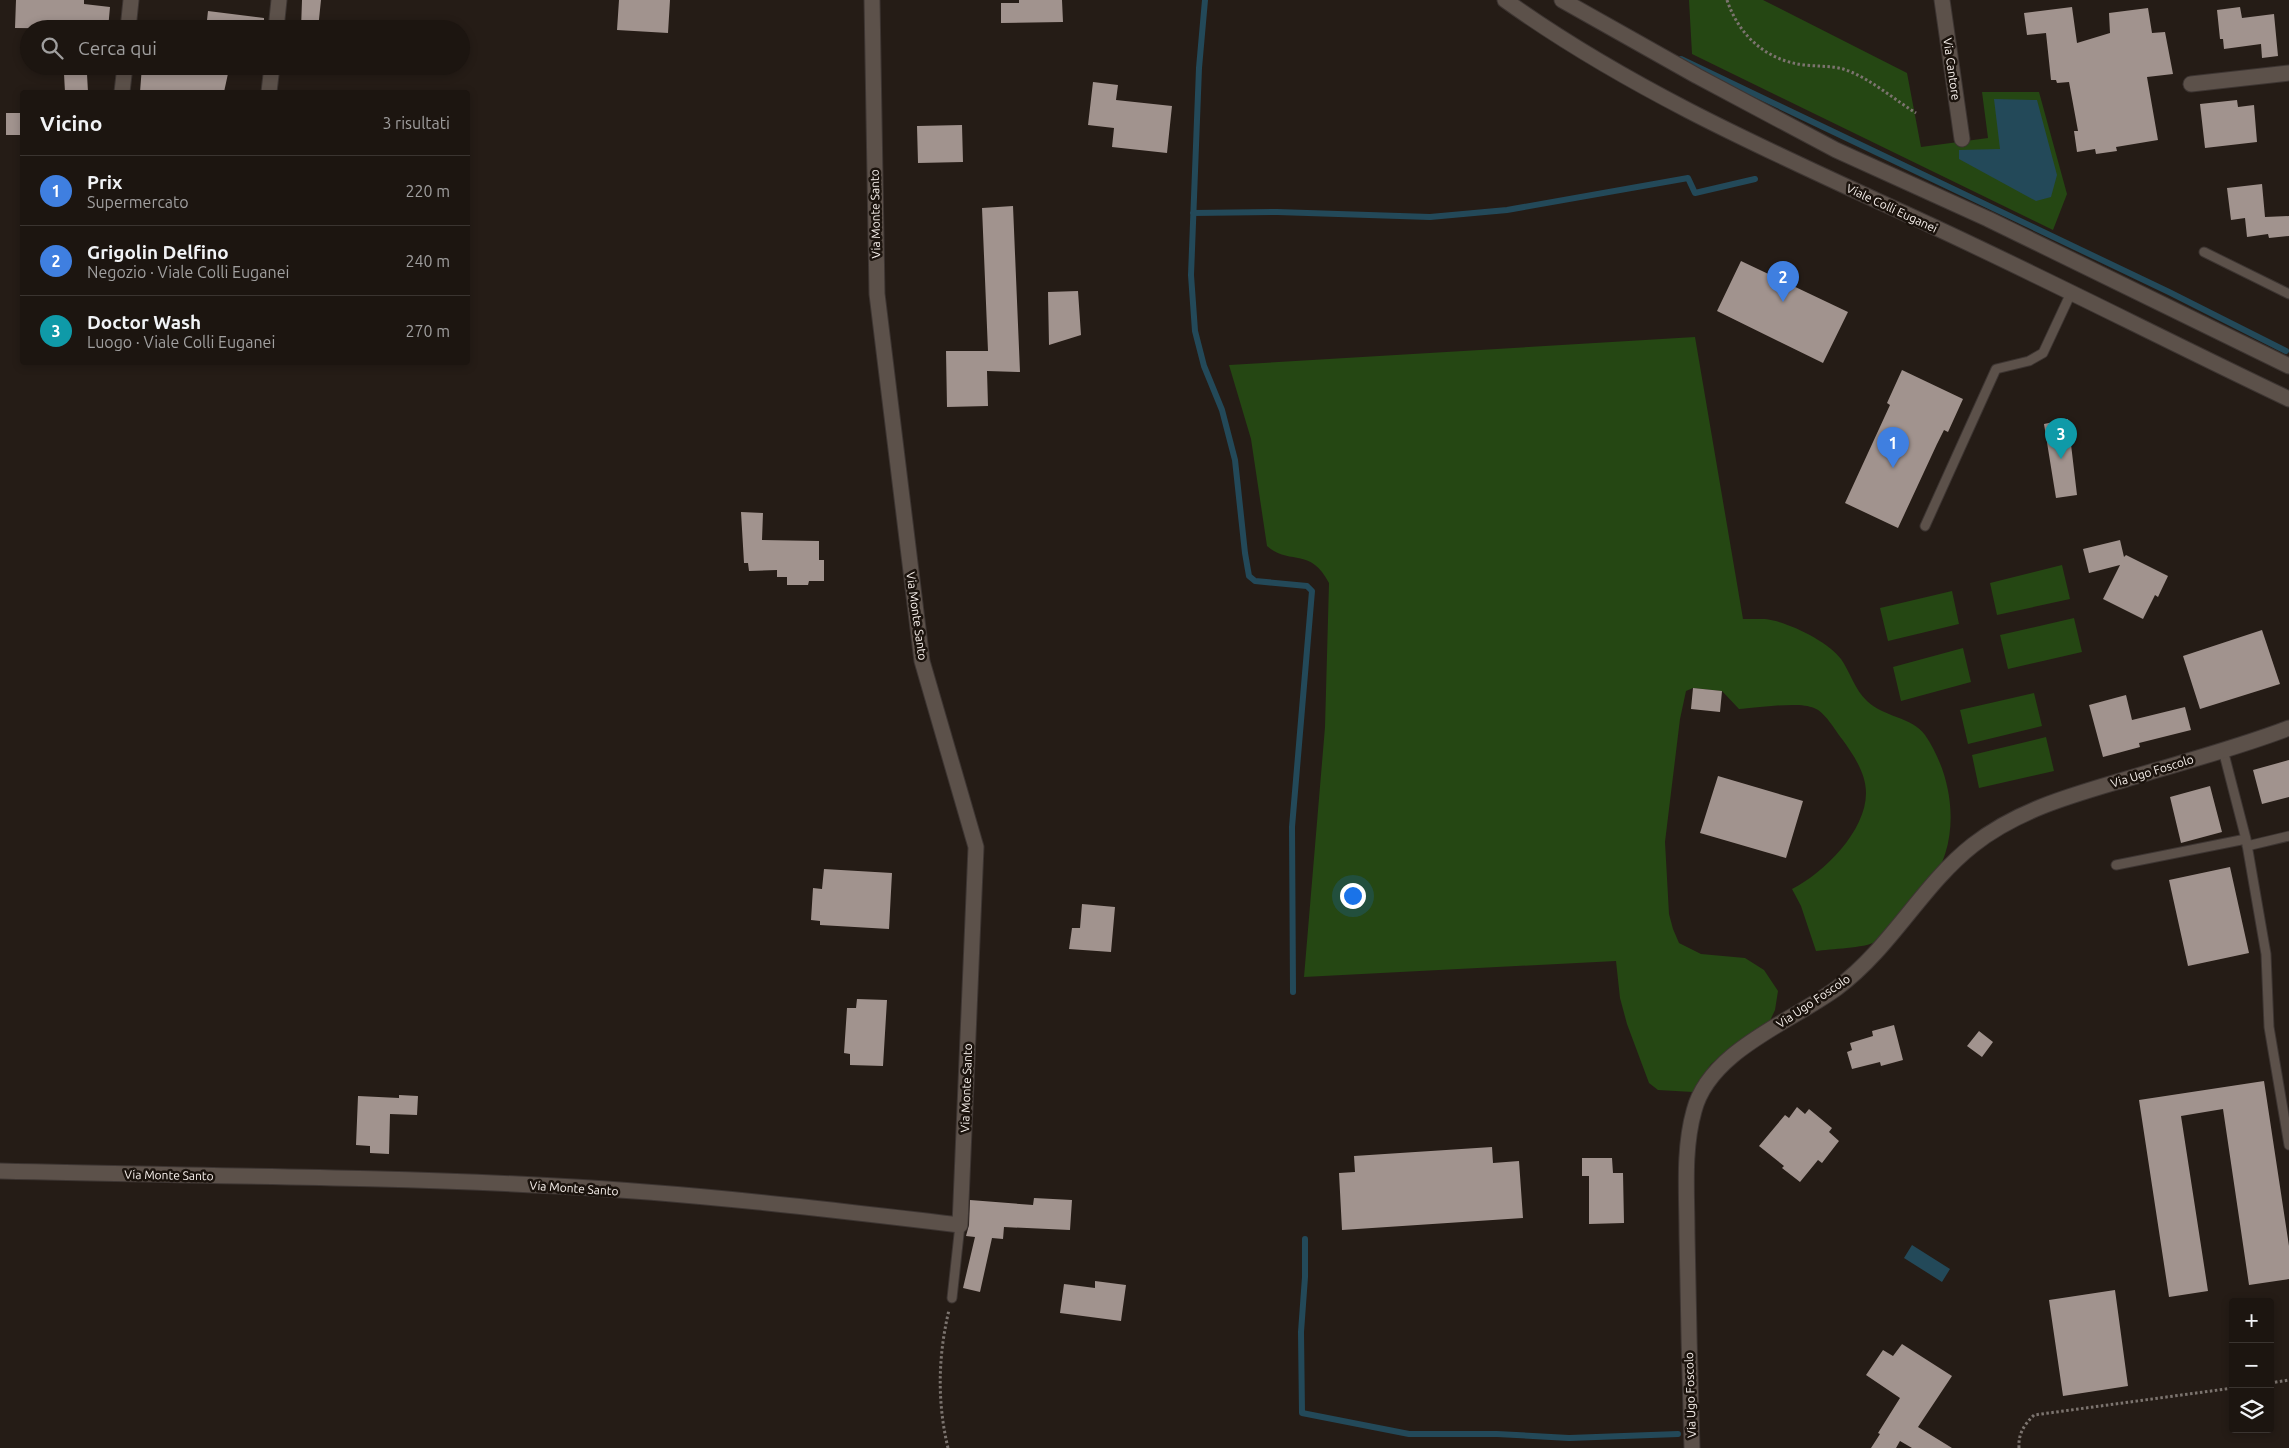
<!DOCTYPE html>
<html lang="it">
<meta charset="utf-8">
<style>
body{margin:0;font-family:Ubuntu,sans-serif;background:#251e19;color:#f1f3f6}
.controls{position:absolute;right:15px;bottom:15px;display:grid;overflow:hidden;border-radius:5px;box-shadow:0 2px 8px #0003}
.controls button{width:45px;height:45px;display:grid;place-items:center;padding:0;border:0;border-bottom:1px solid #3a3430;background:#1c1510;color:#f1f3f6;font:25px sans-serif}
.you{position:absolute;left:1352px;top:895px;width:18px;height:18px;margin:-12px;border:4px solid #fff;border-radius:50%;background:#1a73e8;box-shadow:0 0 0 8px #1a73e833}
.badge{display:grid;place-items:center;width:32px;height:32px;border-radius:50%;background:#7ebdf9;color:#fff;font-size:16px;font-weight:700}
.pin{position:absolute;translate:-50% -41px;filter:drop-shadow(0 1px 2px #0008)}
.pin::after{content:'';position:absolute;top:26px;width:18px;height:15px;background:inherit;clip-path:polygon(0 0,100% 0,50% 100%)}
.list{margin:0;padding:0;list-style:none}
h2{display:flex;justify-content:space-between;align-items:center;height:65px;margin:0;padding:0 20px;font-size:21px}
h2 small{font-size:16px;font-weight:400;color:#a09f9f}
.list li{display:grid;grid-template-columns:32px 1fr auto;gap:15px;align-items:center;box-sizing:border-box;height:70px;padding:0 20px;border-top:1px solid #3a3430}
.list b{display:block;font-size:19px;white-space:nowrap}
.list p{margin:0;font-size:16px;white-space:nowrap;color:#a09f9f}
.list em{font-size:16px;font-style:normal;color:#a09f9f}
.icon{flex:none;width:28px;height:28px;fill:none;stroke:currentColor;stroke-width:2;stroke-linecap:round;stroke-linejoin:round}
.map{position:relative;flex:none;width:2289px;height:1448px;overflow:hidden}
.search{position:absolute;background:#1c1510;box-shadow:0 2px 8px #0003;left:20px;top:20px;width:450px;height:55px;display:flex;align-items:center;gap:12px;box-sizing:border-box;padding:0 18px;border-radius:28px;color:#a09f9f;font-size:19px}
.panel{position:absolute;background:#1c1510;box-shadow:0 2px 8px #0003;left:20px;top:90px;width:450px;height:275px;border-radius:5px}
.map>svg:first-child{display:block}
.green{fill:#254713}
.water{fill:#234959}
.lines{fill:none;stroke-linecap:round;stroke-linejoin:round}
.stream{stroke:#234959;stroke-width:6}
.building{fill:#a1938e}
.lane-casing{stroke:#3d3532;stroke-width:11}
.street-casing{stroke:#3d3532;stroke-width:17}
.secondary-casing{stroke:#3d3532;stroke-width:17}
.path{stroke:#7c746f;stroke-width:3;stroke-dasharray:2.5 2.5;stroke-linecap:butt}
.lane{stroke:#5c514a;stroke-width:9}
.street{stroke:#5c514a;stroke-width:15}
.secondary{stroke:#5c514a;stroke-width:15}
.labels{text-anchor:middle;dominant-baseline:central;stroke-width:5;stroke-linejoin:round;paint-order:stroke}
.street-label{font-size:12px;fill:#f9f2ee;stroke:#1b130d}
</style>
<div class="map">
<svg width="2289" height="1448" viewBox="0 0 2289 1448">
<rect width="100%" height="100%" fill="#251c16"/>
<path class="green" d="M1689,0H1763L1907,73L1921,147L1988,138L1982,92H2039L2067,194L2053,230L1692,54Z
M1695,337L1743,619C1750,619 1758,619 1765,619C1787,621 1829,642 1841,659C1850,672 1855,690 1867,701C1883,717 1912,717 1925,735C1955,779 1962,843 1928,887C1921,896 1912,904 1904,912C1896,921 1886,935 1875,942C1865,948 1830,949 1816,951L1801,906L1792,889C1824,873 1866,831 1866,793C1866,773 1853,754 1842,739C1835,730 1825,712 1814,708C1799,701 1757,708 1739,709L1722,691L1693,688L1686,691L1680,719L1665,842L1669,914L1673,929L1679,943L1701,954L1745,958L1764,970L1778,991L1775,1010L1768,1025L1739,1042L1711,1064L1693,1092L1658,1090L1649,1083L1627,1024L1620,998L1616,961L1304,977L1325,727L1329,583C1310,546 1289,566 1267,546L1251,439L1229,365Z
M2062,565L2070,599L1997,615L1990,583Z
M1952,591L1959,624L1888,641L1880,608Z
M2074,618L2082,652L2008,669L2000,635Z
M1963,648L1971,682L1901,701L1893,667Z
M2034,693L2042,726L1968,744L1960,710Z
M2046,737L2054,771L1979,788L1972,755Z"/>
<path class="water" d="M1994,99L2037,100L2057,175L2051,197L2036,201L1959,159V150L2000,149Z
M1912,1245L1950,1269L1942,1282L1904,1258Z"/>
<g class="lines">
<path class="stream" d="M1205,0L1199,68L1191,275L1195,331L1204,366L1222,410L1235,460L1245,553L1249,576L1255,581L1307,586L1312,591L1292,827L1293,992
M1681,59L2169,292L2286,351
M1193,213L1277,212L1430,217L1507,210L1688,178L1695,193L1755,179
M1305,1239V1277L1301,1332L1302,1413L1409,1434H1497L1569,1438L1678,1434"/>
</g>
<path class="building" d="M16,0H84V4L110,7L108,29L15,28Z
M302,0H321L318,29H301Z
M619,0H670L668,33L617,30Z
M1019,0H1062L1063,22L1001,23V3H1019Z
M2072,7L2077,43L2110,33L2109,13L2148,8L2152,33L2165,32L2173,74L2147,77L2158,140L2116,147L2117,151L2096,154L2095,149L2077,152L2074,131H2078L2069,82L2057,83L2056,80H2051L2046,33L2027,35L2024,13Z
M2240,7L2242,18L2274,14L2278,56L2262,58L2261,44L2224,49L2223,39H2220L2217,10Z
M208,11L264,18V29H206Z
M142,66L179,70V66L229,69L224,92H140Z
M64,74H87L88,92H65Z
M1093,82L1118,85L1116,100L1172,106L1167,153L1112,147L1114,128L1088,125Z
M2237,100L2238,107L2254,105L2257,142L2205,148L2200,104Z
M6,113H22V135H6Z
M962,125L963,162L918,163L917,126Z
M2262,184L2265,217L2289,216V236L2269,238L2268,234L2247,237L2245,218L2231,220L2227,188Z
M1013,206L1020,372L987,371L988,406L947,407L946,351H988L982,208Z
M1741,261L1848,312L1823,363L1717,311Z
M1078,291L1081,335L1049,345L1048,292Z
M1902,370L1963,399L1948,432L1944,430L1937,444L1898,528L1845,503L1890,405L1887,403Z
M2068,419L2077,495L2056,498L2044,424Z
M741,512L763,513L762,540L819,541V560H824V581H809L808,585H787V577H777V570L749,571L748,563H744Z
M2120,540L2124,557L2126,555L2168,576L2158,597L2155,595L2143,619L2103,599L2120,565L2089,573L2083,549Z
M2262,630L2280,684L2200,709L2183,656Z
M1693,688L1722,691L1720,712L1691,709Z
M2126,695L2132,720L2185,707L2191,730L2139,743L2140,747L2103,757L2089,705Z
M2289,760V797L2262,804L2253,770Z
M1718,776L1803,801L1786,858L1700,833Z
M2210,786L2222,832L2181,843L2170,797Z
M2230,867L2249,953L2188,966L2169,880Z
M824,869L892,873L889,929L820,925V921L811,920L813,888L822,889Z
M1082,904L1115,907L1111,952L1069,949L1072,928H1080Z
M857,999L887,1000L883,1066L850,1065V1054L844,1053L847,1008H856Z
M1894,1025L1903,1060L1881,1066L1880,1062L1852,1069L1847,1052L1852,1050L1850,1043L1873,1036L1872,1031Z
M1979,1031L1993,1042L1982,1057L1967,1046Z
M2264,1081L2289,1246V1279L2249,1285L2223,1109L2181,1116L2208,1291L2169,1297L2139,1100Z
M399,1095L418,1096L417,1115L390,1114L389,1154L370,1153V1146L356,1145L358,1096L399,1098Z
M1797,1107L1805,1114L1809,1109L1832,1128L1829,1132L1839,1141L1822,1163L1818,1160L1800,1182L1782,1168L1784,1166L1759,1146L1785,1115L1789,1118Z
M1492,1147L1493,1163L1519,1161L1523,1218L1342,1230L1339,1173L1355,1172L1354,1156Z
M1582,1158H1612L1613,1173H1623L1624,1223L1589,1224V1176H1582Z
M1034,1198L1072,1200L1070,1230L1004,1227L1003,1239L992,1238L980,1292L963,1288L975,1237L966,1236L969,1225L970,1200L1033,1205Z
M1095,1281L1126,1285L1121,1321L1060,1313L1064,1284L1095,1288Z
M2115,1290L2128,1386L2063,1396L2049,1300Z
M1902,1344L1952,1376L1918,1427L1952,1448H1912L1900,1441L1896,1448H1871L1880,1434L1878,1433L1900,1398L1866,1375L1883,1350L1893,1356Z"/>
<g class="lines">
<g class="lane-casing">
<path id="lane" d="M2204,252L2289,294
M1925,526L1996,369L2029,361L2043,353L2071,293
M2223,750L2246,839L2266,954L2269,1027L2289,1145
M2247,846L2289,836
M2116,865L2246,839
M952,1298L960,1225"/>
</g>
<g class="street-casing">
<path id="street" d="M1942,0L1962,139
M128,29L131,0
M276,29L279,0
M2191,84L2289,73
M122,92L125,66
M269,92L272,66
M0,1171C185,1176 371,1176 556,1186C691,1193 826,1209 960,1225L976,847L922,661L877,294L872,0"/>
</g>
<g class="secondary-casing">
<path id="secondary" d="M1505,0C1636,94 1785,158 1930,225C2051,281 2169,342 2289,399
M1562,0L1697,76L1836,150L1988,219L2289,366
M1692,1448C1690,1377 1688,1305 1687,1234C1687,1193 1683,1150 1694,1111C1709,1051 1791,1022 1837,988C1891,948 1922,885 1973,845C2016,811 2069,796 2120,781C2176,764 2234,749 2289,728"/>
</g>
<path class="path" d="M1727,0C1739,36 1767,61 1805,65C1821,67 1836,65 1851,72C1873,81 1895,100 1916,113
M2270,1383L2289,1380
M948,1448C937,1402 938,1356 949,1310
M2019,1448C2018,1434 2024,1425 2034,1415L2233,1388"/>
<use href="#lane" class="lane"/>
<use href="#street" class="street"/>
<use href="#secondary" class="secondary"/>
</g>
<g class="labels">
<g class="street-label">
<text transform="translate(1952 69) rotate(82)">Via Cantore</text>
<text transform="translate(1892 208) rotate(25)">Viale Colli Euganei</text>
<text transform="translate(875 214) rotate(-91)">Via Monte Santo</text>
<text transform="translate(917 616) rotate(82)">Via Monte Santo</text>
<text transform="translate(2152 771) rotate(-17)">Via Ugo Foscolo</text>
<text transform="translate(1813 1001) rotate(-34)">Via Ugo Foscolo</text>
<text transform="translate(966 1088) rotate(-88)">Via Monte Santo</text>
<text transform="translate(169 1175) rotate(1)">Via Monte Santo</text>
<text transform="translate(574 1188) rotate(4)">Via Monte Santo</text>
<text transform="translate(1690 1395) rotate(-92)">Via Ugo Foscolo</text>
</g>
</g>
</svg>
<div class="controls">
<button>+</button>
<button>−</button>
<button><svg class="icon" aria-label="layers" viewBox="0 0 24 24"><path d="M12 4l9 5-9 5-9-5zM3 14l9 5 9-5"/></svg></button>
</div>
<div class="you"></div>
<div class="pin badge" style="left:1893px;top:468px;background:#3f7fe0">1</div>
<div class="pin badge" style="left:1783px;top:302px;background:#3f7fe0">2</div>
<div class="pin badge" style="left:2061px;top:459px;background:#0f9aa8">3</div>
<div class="search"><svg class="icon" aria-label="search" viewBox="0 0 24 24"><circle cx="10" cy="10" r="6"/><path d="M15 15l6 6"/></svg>Cerca qui</div>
<section class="panel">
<h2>Vicino<small>3 risultati</small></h2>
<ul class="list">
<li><span class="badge" style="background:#3f7fe0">1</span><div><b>Prix</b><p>Supermercato</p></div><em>220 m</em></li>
<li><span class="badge" style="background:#3f7fe0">2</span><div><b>Grigolin Delfino</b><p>Negozio · Viale Colli Euganei</p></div><em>240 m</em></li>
<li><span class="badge" style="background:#0f9aa8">3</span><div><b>Doctor Wash</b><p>Luogo · Viale Colli Euganei</p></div><em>270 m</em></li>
</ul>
</section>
</div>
